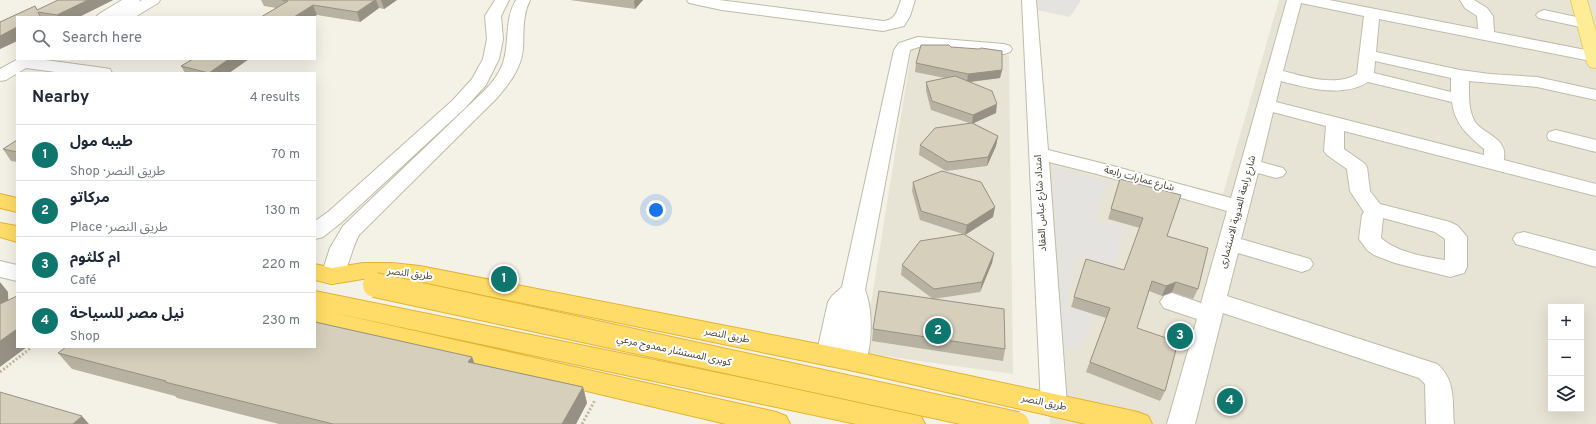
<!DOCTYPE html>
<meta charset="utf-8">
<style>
body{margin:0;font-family:Overpass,"Noto Sans Arabic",sans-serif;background:#f6f6f7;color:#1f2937}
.controls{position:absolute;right:12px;bottom:12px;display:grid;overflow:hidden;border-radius:0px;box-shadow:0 4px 16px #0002}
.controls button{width:36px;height:36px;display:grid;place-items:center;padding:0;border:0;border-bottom:1px solid #e0e1e3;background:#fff;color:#1f2937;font:20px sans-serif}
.you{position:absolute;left:656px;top:210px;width:14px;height:14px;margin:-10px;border:3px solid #fff;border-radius:50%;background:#1a73e8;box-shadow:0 0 0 6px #1a73e833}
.badge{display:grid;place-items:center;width:26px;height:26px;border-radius:50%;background:#0f766e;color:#fff;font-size:13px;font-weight:700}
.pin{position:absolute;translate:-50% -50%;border:2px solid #fff;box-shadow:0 1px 4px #0006}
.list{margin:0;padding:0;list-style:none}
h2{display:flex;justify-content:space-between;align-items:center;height:52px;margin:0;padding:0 16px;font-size:17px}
h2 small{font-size:13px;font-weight:400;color:#747a83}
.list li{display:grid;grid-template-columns:26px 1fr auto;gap:12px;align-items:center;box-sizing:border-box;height:56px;padding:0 16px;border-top:1px solid #e0e1e3}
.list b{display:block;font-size:15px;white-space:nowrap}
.list p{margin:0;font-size:13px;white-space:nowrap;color:#747a83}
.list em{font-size:13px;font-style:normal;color:#747a83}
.icon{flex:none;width:22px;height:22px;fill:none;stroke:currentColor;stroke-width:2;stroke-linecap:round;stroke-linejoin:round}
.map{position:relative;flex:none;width:1596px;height:424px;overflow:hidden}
.search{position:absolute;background:#fff;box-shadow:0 4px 16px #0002;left:16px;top:16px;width:300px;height:44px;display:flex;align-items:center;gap:10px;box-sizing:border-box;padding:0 14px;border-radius:0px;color:#747a83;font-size:15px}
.panel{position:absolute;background:#fff;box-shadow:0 4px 16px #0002;left:16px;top:72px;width:300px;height:276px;border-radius:0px}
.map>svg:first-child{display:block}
.residential{fill:#e8e4d5;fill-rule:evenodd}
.parking{fill:#e5e3df}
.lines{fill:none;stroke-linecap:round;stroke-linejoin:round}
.minor-casing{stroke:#c0bba9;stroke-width:2}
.major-casing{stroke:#e8cd61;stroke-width:2}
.highway-casing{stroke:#e3b432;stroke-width:2}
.path{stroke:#c3b89a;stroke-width:3;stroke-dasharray:2 2;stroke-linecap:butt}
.minor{fill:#fff;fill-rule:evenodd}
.major{fill:#ffec96;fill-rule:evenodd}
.highway{fill:#ffdc68;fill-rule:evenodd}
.highway-bridge-casing{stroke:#e3b432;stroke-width:26;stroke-linecap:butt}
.highway-bridge{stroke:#ffdc68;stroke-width:24}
.wall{fill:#b8b2a2}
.shaded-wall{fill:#969184}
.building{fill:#d6cfbc;stroke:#969184}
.labels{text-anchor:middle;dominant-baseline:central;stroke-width:4;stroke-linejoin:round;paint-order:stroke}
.street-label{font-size:10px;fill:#484336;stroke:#fff}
</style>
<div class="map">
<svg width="1596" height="424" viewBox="0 0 1596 424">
<rect width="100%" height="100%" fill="#f4f2e7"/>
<path class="residential" d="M1279,0H1596V424H1050L1037,147L1223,194ZM1551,307H1581V409H1551Z
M912,47L1009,55L1013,374L863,353Z"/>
<path class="parking" d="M1037,0H1081L1070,17L1037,10Z
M1052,167L1107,182L1096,218L1127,228L1113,266L1078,256L1066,306L1096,315L1078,353L1063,346Z"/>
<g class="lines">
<g class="minor-casing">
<path id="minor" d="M122,0H140L139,2L142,0H160L158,3L135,17H116L117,16L115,17H96L99,14Z
M495,0H509L501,16L503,39L499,59L486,85L465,108L342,222L323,237L315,239V221L328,212L453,100L472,79L483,59L487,39L485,16Z
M516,0H530C522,16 524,32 523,49C521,69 509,84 496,99L359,235C351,250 349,267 340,282L332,284L324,282L321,276L330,248L343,226L484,91C492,83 499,74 503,63C510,42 504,20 516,0Z
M687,0H719L883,21C896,20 897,11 901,0H915L910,16L904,26L883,31L722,10L689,3Z
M1022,0H1036L1048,150L1109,165L1231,198L1287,0H1329L1478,29L1477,16L1465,8L1460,0H1474L1487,8L1493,16L1494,32L1596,52V62L1379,19L1376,52L1460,70L1490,74L1537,77L1596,90V100L1537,87L1469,81C1469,94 1468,110 1475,122C1482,132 1499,136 1503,148C1505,151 1504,156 1504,160L1596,184V196L1344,131V149L1364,163L1367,167L1370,191L1380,204L1450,222L1458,226L1467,237V267L1464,273L1450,277L1395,263L1374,255L1367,250L1359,239L1362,215L1364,212L1350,191L1347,169L1327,155L1324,151L1326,126L1273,112L1261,162L1283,168L1286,172L1283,176L1276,178L1258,173L1241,239L1310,259L1313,264L1310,269L1302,272L1238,253L1227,296L1437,364C1456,380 1452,401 1454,424H1426L1425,384L1419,378L1223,313L1195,424H1167L1197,319L1164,308L1160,302L1164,296L1172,293L1201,303L1227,211L1097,174L1049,162L1067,405L1063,413L1054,416L1045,413L1041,405ZM1301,3L1364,16L1357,74C1336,87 1306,77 1283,71ZM1375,61L1451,78V92L1374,73ZM1281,81C1308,88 1342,98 1368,82L1452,102C1455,125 1468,135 1484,149V155L1276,102ZM1383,218L1435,232L1445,239V260C1425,257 1396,252 1381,238Z
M1544,10L1590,20L1593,23L1590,26L1585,28L1539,18L1536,15L1539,12Z
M918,37L1004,44L1010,46L1012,49L1010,52L1004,54L919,47L910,50L865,290C873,309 873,349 863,368L854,371L845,368L841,361L844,345L842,356L838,363L829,366L820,363L816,356L828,302L832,296L842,287L894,50L899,43Z
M18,59H38L104,68L110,69L112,73H63L26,68L6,80L0,81V69Z
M1556,130L1596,140V152L1549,140L1547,136L1549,132Z
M1524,232L1596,251V267L1516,244L1513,239L1516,234Z
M0,261L17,265V281L0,277Z"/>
</g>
<g class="major-casing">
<path id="major" d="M1571,0H1587L1596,32V68L1590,67L1587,63Z"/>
</g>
<g class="highway-casing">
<path id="highway" d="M0,194L17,198V212L0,208Z
M0,223L17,226V242L0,237Z
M363,263H392L420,266L854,351L1138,412L1148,416L1152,424H1086L854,371L420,282L392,279H363L332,284L315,280V264L332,268Z
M315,291L911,412L921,416L925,424H856L330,312L776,412L786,416L790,424H726L315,327Z"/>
</g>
<path class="path" d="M0,372L32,347
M582,424L595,400"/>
<use href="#minor" class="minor"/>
<use href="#major" class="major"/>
<use href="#highway" class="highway"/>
<g class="highway-bridge-casing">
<path id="highway-bridge" d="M375,285L1017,424"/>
</g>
<use href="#highway-bridge" class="highway-bridge"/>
</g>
<path class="wall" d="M58,0H113L79,17H17V41L0,49V22L35,6L38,10Z
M261,0H397L384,9L379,8L360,22L317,15L313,17H261L276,8L264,6Z
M570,0H643L635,9Z
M951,47L1002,70L1000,78L971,82L996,113L973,123L998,136L996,146L987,166L946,171L919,155L920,145L969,123L931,110L926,91V82L945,78L915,72L916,63Z
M193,59H249L229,73H185L181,66Z
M17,140V162L11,161L3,149Z
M1120,179L1167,236L1198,289L1193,299L1172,292L1162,296L1149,291L1137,328L1165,391L1160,401L1086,372L1106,318L1071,307L1074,297L1124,270L1140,228L1108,219Z
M913,182L995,207L993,217L965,235L964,234L994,253L992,263L980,292L933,299L901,275L902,265L963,234L920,220L912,191Z
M873,329L1005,349L1003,361L872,341Z
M58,353L472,357L474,363L583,387L587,403L576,424H279L177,398L175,396L72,369Z"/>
<path class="shaded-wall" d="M88,0H113L79,17H59L57,15Z
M375,0H376L379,8L360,22L357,12Z
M381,0H397L384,9Z
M635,0H643L635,9L634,1Z
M313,5L317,15L313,17H294Z
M17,27V41L0,49V36Z
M229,59H249L229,73H209Z
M1002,70L1000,78L967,82L968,74Z
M997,104L996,113L972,124L973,115Z
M998,136L996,146L987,166L988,157Z
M995,207L993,217L965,235L967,225Z
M994,253L992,263L980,292L982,282Z
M0,282L8,292L9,323L0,312Z
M1176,282L1172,292L1162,296L1166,286Z
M17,329V347H27L0,367V341Z
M472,357L478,373L468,362Z
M583,387L587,403L576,424H562Z
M82,416L89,424H73Z"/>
<path class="building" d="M58,0H88L57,15L38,12L40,16L38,17H17V27L0,36V22L35,6L37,10Z
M282,0H375L357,12L313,5L294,17H261L288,1Z
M921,45H949L951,47L979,49L981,48L1002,51V70L968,74L916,63Z
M193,59H229L209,73L181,66Z
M955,76L992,91L997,104L973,115L932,101L926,82Z
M972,123L998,136L988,157L948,162L920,145L935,128Z
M17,140V152L3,149Z
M942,171L981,182L995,207L967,225L921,211L913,182Z
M1120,179L1181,195L1167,236L1208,248L1198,289L1176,282L1166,286L1152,281L1137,328L1178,342L1165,391L1090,362L1110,308L1074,297L1086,259L1124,270L1143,218L1111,209Z
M964,234L994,253L982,282L934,289L902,265L920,241Z
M879,291L1004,309L1005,349L873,329Z
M17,296V329L0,341V304Z
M315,322L472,357L468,362L583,387L562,424H333L165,382L166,381L58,353L66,347H315Z
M0,392L82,416L73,424H0Z"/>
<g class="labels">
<g class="street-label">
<text transform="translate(1139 179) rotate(15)">شارع عمارات رابعة</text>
<text transform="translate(1041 203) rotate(-93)">امتداد شارع عباس العقاد</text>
<text transform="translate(1238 212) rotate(-75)">شارع رابعة العدوية الاستثمارى</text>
<text transform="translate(410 274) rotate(7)">طريق النصر</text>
<text transform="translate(727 336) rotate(11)">طريق النصر</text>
<text transform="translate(674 351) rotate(12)">كوبرى المستشار ممدوح مرعي</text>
<text transform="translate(1044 403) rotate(12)">طريق النصر</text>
</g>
</g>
</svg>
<div class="controls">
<button>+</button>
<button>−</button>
<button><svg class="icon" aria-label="layers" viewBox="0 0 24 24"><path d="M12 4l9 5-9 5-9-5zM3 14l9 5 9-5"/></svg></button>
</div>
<div class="you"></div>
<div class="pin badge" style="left:504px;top:279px">1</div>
<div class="pin badge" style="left:938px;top:331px">2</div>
<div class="pin badge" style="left:1180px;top:336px">3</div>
<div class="pin badge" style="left:1230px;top:401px">4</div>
<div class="search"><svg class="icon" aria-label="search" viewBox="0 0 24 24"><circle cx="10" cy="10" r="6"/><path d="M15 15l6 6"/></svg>Search here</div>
<section class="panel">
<h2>Nearby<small>4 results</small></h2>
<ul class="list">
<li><span class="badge">1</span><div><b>طيبه مول</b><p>Shop · طريق النصر</p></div><em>70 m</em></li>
<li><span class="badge">2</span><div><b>مركاتو</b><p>Place · طريق النصر</p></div><em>130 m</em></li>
<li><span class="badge">3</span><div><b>ام كلثوم</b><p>Café</p></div><em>220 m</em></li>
<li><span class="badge">4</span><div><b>نيل مصر للسياحة</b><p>Shop</p></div><em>230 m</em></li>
</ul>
</section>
</div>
